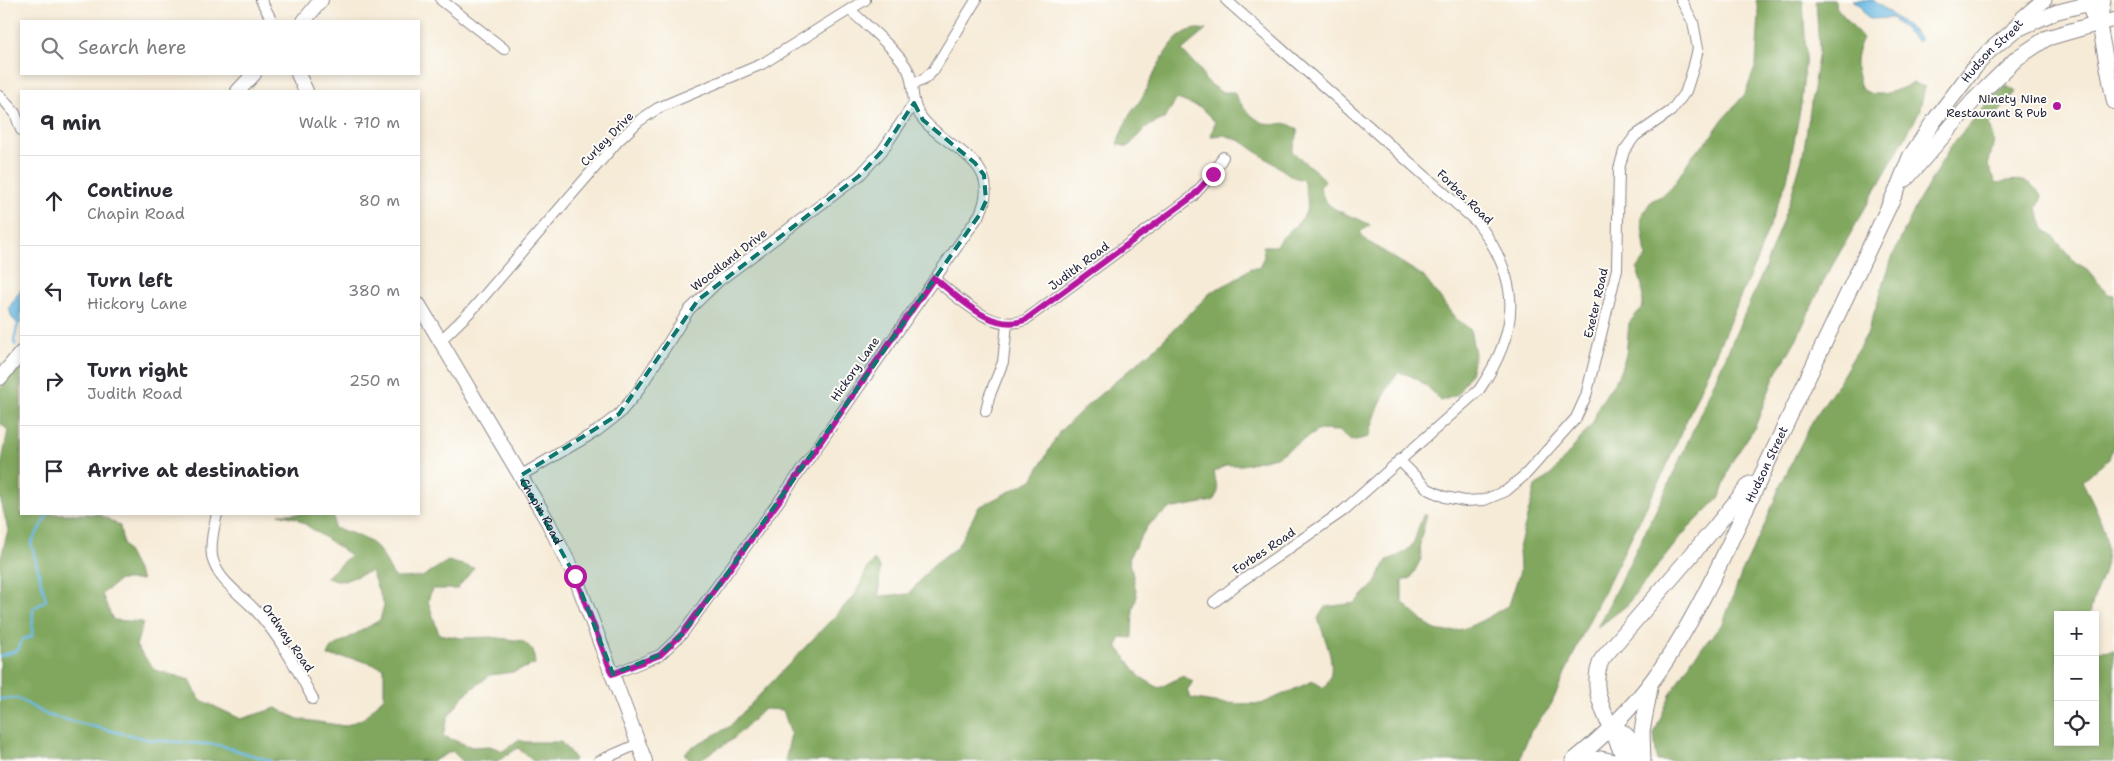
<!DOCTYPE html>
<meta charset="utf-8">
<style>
body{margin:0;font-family:"Shantell Sans",sans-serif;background:#f7f7f7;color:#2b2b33}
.controls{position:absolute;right:15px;bottom:15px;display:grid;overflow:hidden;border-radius:0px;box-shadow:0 2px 8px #0003}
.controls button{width:45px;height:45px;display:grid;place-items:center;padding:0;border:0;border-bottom:1px solid #e1e1e2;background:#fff;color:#2b2b33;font:25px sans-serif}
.stop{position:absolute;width:15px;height:15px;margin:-11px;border:4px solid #b5179e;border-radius:50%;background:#fff}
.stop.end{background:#b5179e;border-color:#fff;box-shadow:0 1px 5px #0008}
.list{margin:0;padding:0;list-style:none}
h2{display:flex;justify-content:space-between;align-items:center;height:65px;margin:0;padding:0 20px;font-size:21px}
h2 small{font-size:16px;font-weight:400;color:#7c7c81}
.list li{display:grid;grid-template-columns:32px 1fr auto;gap:15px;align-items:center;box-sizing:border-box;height:90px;padding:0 20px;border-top:1px solid #e1e1e2}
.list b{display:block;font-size:19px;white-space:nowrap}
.list p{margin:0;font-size:16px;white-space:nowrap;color:#7c7c81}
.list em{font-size:16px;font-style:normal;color:#7c7c81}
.icon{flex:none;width:28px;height:28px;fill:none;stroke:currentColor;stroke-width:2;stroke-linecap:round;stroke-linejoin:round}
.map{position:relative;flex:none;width:2114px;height:761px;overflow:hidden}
.search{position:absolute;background:#fff;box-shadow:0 2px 8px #0003;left:20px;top:20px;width:400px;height:55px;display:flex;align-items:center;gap:12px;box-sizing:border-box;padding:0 18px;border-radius:0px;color:#7c7c81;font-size:19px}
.panel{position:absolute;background:#fff;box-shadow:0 2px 8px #0003;left:20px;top:90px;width:400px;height:425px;border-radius:0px}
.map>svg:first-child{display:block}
.forest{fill:#80a75d;stroke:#51644c}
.water{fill:#67b7e2;stroke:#446c8e}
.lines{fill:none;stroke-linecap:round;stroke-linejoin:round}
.stream{stroke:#67b7e2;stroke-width:2.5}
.street-casing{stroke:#8c8689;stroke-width:12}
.secondary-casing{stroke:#8c8689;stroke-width:16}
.primary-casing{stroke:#8c8689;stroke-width:17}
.street{stroke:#fff;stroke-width:10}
.secondary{stroke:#fff;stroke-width:14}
.primary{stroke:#fff;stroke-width:15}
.route{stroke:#b5179e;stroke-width:6}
.marked{fill:#0f766e;fill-opacity:0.2;stroke:#0f766e;stroke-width:4;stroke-dasharray:10 6;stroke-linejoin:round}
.poi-dot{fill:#b5179e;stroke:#fdfcf7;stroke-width:2}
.labels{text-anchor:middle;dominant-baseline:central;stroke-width:4;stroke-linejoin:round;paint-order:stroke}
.street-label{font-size:12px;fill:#22223b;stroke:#fdfcf7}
.poi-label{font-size:12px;fill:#22223b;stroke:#fdfcf7;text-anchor:end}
</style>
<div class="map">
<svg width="2114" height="761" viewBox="0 0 2114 761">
<rect width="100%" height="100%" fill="#fdfcf7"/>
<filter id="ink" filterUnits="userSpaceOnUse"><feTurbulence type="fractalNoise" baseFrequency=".02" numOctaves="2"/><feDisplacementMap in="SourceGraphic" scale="10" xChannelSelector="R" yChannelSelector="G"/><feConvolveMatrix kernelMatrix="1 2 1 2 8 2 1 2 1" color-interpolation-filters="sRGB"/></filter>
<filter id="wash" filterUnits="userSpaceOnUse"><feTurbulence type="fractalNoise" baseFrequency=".0096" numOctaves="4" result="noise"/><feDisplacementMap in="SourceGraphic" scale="20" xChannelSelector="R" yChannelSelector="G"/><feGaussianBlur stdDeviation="1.12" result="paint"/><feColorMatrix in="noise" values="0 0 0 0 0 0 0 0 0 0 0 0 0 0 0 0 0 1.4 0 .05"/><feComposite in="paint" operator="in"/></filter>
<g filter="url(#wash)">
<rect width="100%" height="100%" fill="#f6ebd7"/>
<path class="forest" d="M1756,0H1803L1806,55L1801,104L1787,180L1757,259L1663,474L1585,629L1550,707L1531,731L1522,752L1521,761H785L791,734L783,710L764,709L732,740L697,761H692L684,754L692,747L729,727L855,595L867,569L874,560L880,567L879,596L909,594L933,565L957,547L979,507L1032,480L1060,431L1090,403L1155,348L1211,292L1233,281L1251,268H1259L1264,256L1263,246H1275C1298,218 1316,221 1303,180L1293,177L1241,141L1225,135L1211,136L1215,122L1201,108L1177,99L1164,119L1146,127L1128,147L1117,144C1121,135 1124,124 1129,116C1134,108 1140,102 1144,94C1156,72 1173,21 1206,30L1182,50L1202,72L1205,80L1221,92H1234C1239,104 1254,121 1267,124C1281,127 1281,118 1297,129V137L1292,151C1300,160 1323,174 1325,182L1320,187C1324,213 1351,213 1370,225L1360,232L1364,239L1423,276L1456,319L1470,329L1475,354L1470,374L1457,395L1441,401C1428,386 1417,376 1398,372C1384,392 1375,413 1369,437L1351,441L1339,431L1319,430L1276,457L1242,465H1227L1214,472L1218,492L1213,501L1169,509L1148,525L1129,557L1137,596L1133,610L1132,638L1121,637L1117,646L1140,677L1159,688L1183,676L1193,682L1187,690L1190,698L1220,703L1261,704L1313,681L1324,688C1341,670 1324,639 1318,618L1325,607L1355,603L1375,583L1387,560C1418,549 1412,543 1423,515H1427L1420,541L1421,559L1411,578L1402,581V602C1410,608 1427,627 1436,630C1461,637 1489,616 1509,605L1520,571L1519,548L1535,487L1553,473L1593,423L1599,405L1618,377L1626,355L1629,323L1643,306L1642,285L1637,269L1646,257L1641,217L1651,201L1665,194L1673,186L1693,154L1706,143L1723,119L1745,94L1756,65L1759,14Z
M1816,0H1834L1837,8L1863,38C1853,58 1855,67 1861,88C1876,101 1898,90 1913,83L1925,87L1919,113L1823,282L1797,338L1774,378L1755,427L1731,463L1720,497L1683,534L1626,606L1597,628L1668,486L1764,270L1789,203L1803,155L1819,50Z
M2007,86L2016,92L1989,124L1994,141L1988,166L1997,183C2018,179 2028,177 2042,196L2037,208L2044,229L2051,234L2075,262L2087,269L2108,294L2114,295V443L2109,459L2082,481C2095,506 2113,538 2105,566C2101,583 2092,598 2090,615H2058V742H2095V648L2099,651L2114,650V761H1657L1654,734L1670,695L1693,658L1723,623L1742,572L1766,522L1779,488L1814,418L1837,385L1867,334L1893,255L1918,202L1953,143L1997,93Z
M21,362V514H99L120,526L123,543L142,580H120L102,594L113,620L143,622L136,646L155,670L190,680L199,699L241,719L276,708L298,719L345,726L364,718L384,697V668L356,659L328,656L331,648L380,620L384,605L371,571L344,581L326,578L350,555L296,518L279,514H334V528C346,531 369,538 377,548C385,556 388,569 396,578L422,577L448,561L474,568L457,589H432L428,601L439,634L461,638L491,637L523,641L533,650L535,664L513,672L490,675L464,695L448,717L443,736L472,747L490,746L503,751L518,740L526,742H561L575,759L573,761H533L518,748L498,761H462L452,751L433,761H0V561L8,530L0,497L2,461L8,430L0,423V389Z"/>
<path class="water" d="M1853,0H1873L1913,31L1921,40L1917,41L1892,18L1869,19L1859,5Z
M21,289V323L18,324L12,318L9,308Z"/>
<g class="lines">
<path class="stream" d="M15,345L14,340L18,324
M0,656L18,650L23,639L32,637L33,609L46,600L31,543L48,514
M0,699L17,698L47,715L108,730L151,740L219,745L271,761"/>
</g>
</g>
<g filter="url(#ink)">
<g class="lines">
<g class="street-casing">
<path id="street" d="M261,0L272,21
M441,0L504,49
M912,84L923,80L933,71L976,0
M0,96L15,113L21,130
M934,279C959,297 991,333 1025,320L1192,197L1213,174L1223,157
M439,342L472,310L617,142L639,121L658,108L762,64L865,0
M986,411L989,397L1003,362L1007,324
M1399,460L1428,489L1445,497L1465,501L1484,500L1506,491L1526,474L1576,418L1586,396L1617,269L1619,169L1624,151L1635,136L1671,111L1686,91L1693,69L1698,49L1693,22L1681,0
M520,476L597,431L619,414L636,394L689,310L719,281L859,176L882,151L914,103
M217,514C214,527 210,542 212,556C216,580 242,595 257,612C280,637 297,669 313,699
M1214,602L1240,582L1343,511L1479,390C1520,330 1522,282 1478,223L1226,0
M613,674L660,655L682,634L790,486L980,214C1005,158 943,150 919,114C910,101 915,84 908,70C898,51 867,26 850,10
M599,761L638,744"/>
</g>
<g class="secondary-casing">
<g id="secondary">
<path d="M2086,0L2092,14L2099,23L2114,102"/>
<path d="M304,21L321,0"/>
<path d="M2099,23L2114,20"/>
<path d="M2012,32L2056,12L2096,2"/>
<path d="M298,74L306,91"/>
<path d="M238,91L254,74"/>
<path id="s1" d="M419,305L548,522L575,576L645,761"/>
<path d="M0,378L21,353"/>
<path d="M1625,761L1611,729C1631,729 1632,745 1639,761"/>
</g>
</g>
<g class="primary-casing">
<g id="primary">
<path d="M1906,179L1974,100L2017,58L2047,38L2099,23L2103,0"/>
<path d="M1611,729C1601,705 1590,685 1602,659L1712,531L1750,484"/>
<path id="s2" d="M1573,761C1642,706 1675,654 1714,576L1898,187L1910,157L1934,121L1975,67L1988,52L2012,32L2021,20L2044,0"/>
<path d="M1582,761L1601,759L1611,761"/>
<path d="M1643,761L1642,731L1650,688"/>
</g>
</g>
<use href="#street" class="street"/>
<use href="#secondary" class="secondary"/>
<use href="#primary" class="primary"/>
</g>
</g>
<g class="lines" filter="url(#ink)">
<path class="route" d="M575,576L612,674L660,655L682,634L790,486L934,278C959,297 991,333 1025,320L1192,197L1213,174"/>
</g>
<path class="marked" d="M914,103L923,120L975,163L984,175L986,201L980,214L720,584L682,634L660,655L613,674L575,576L520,476L619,414L698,300L859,176L882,151Z"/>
<circle class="poi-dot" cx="2057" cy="106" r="5"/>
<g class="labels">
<g class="street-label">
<text stroke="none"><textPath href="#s2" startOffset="832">Hudson Street</textPath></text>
<text transform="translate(607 139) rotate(-46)">Curley Drive</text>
<text transform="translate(1465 197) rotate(44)">Forbes Road</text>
<text transform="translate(729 260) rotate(-38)">Woodland Drive</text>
<text transform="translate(1079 266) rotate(-37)">Judith Road</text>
<text transform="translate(1596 303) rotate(-77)">Exeter Road</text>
<text transform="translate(855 369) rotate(-55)">Hickory Lane</text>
<text stroke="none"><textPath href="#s2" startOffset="358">Hudson Street</textPath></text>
<text stroke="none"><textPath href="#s1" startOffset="240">Chapin Road</textPath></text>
<text transform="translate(1264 551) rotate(-34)">Forbes Road</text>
<text transform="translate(288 638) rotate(55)">Ordway Road</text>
</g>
<g class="poi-label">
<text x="2047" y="99">Ninety Nine<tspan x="2047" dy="14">Restaurant &amp; Pub</tspan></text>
</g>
</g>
</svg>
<div class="controls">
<button>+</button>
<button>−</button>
<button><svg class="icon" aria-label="locate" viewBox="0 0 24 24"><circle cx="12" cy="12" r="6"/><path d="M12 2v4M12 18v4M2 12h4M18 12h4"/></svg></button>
</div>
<div class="stop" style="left:575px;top:576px"></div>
<div class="stop end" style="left:1213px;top:174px"></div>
<div class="search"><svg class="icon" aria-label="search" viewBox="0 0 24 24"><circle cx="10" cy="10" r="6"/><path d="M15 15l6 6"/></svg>Search here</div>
<section class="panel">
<h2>9 min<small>Walk · 710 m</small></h2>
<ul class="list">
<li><svg class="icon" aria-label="ahead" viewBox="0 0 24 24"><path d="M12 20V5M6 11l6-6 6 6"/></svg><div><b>Continue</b><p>Chapin Road</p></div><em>80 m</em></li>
<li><svg class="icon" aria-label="left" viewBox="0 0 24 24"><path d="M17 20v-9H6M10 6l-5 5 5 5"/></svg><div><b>Turn left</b><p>Hickory Lane</p></div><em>380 m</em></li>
<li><svg class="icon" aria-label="right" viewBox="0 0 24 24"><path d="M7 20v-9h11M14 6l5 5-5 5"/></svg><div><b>Turn right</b><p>Judith Road</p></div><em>250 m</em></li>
<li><svg class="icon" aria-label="arrive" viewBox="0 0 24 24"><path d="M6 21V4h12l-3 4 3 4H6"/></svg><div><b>Arrive at destination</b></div></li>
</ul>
</section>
</div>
